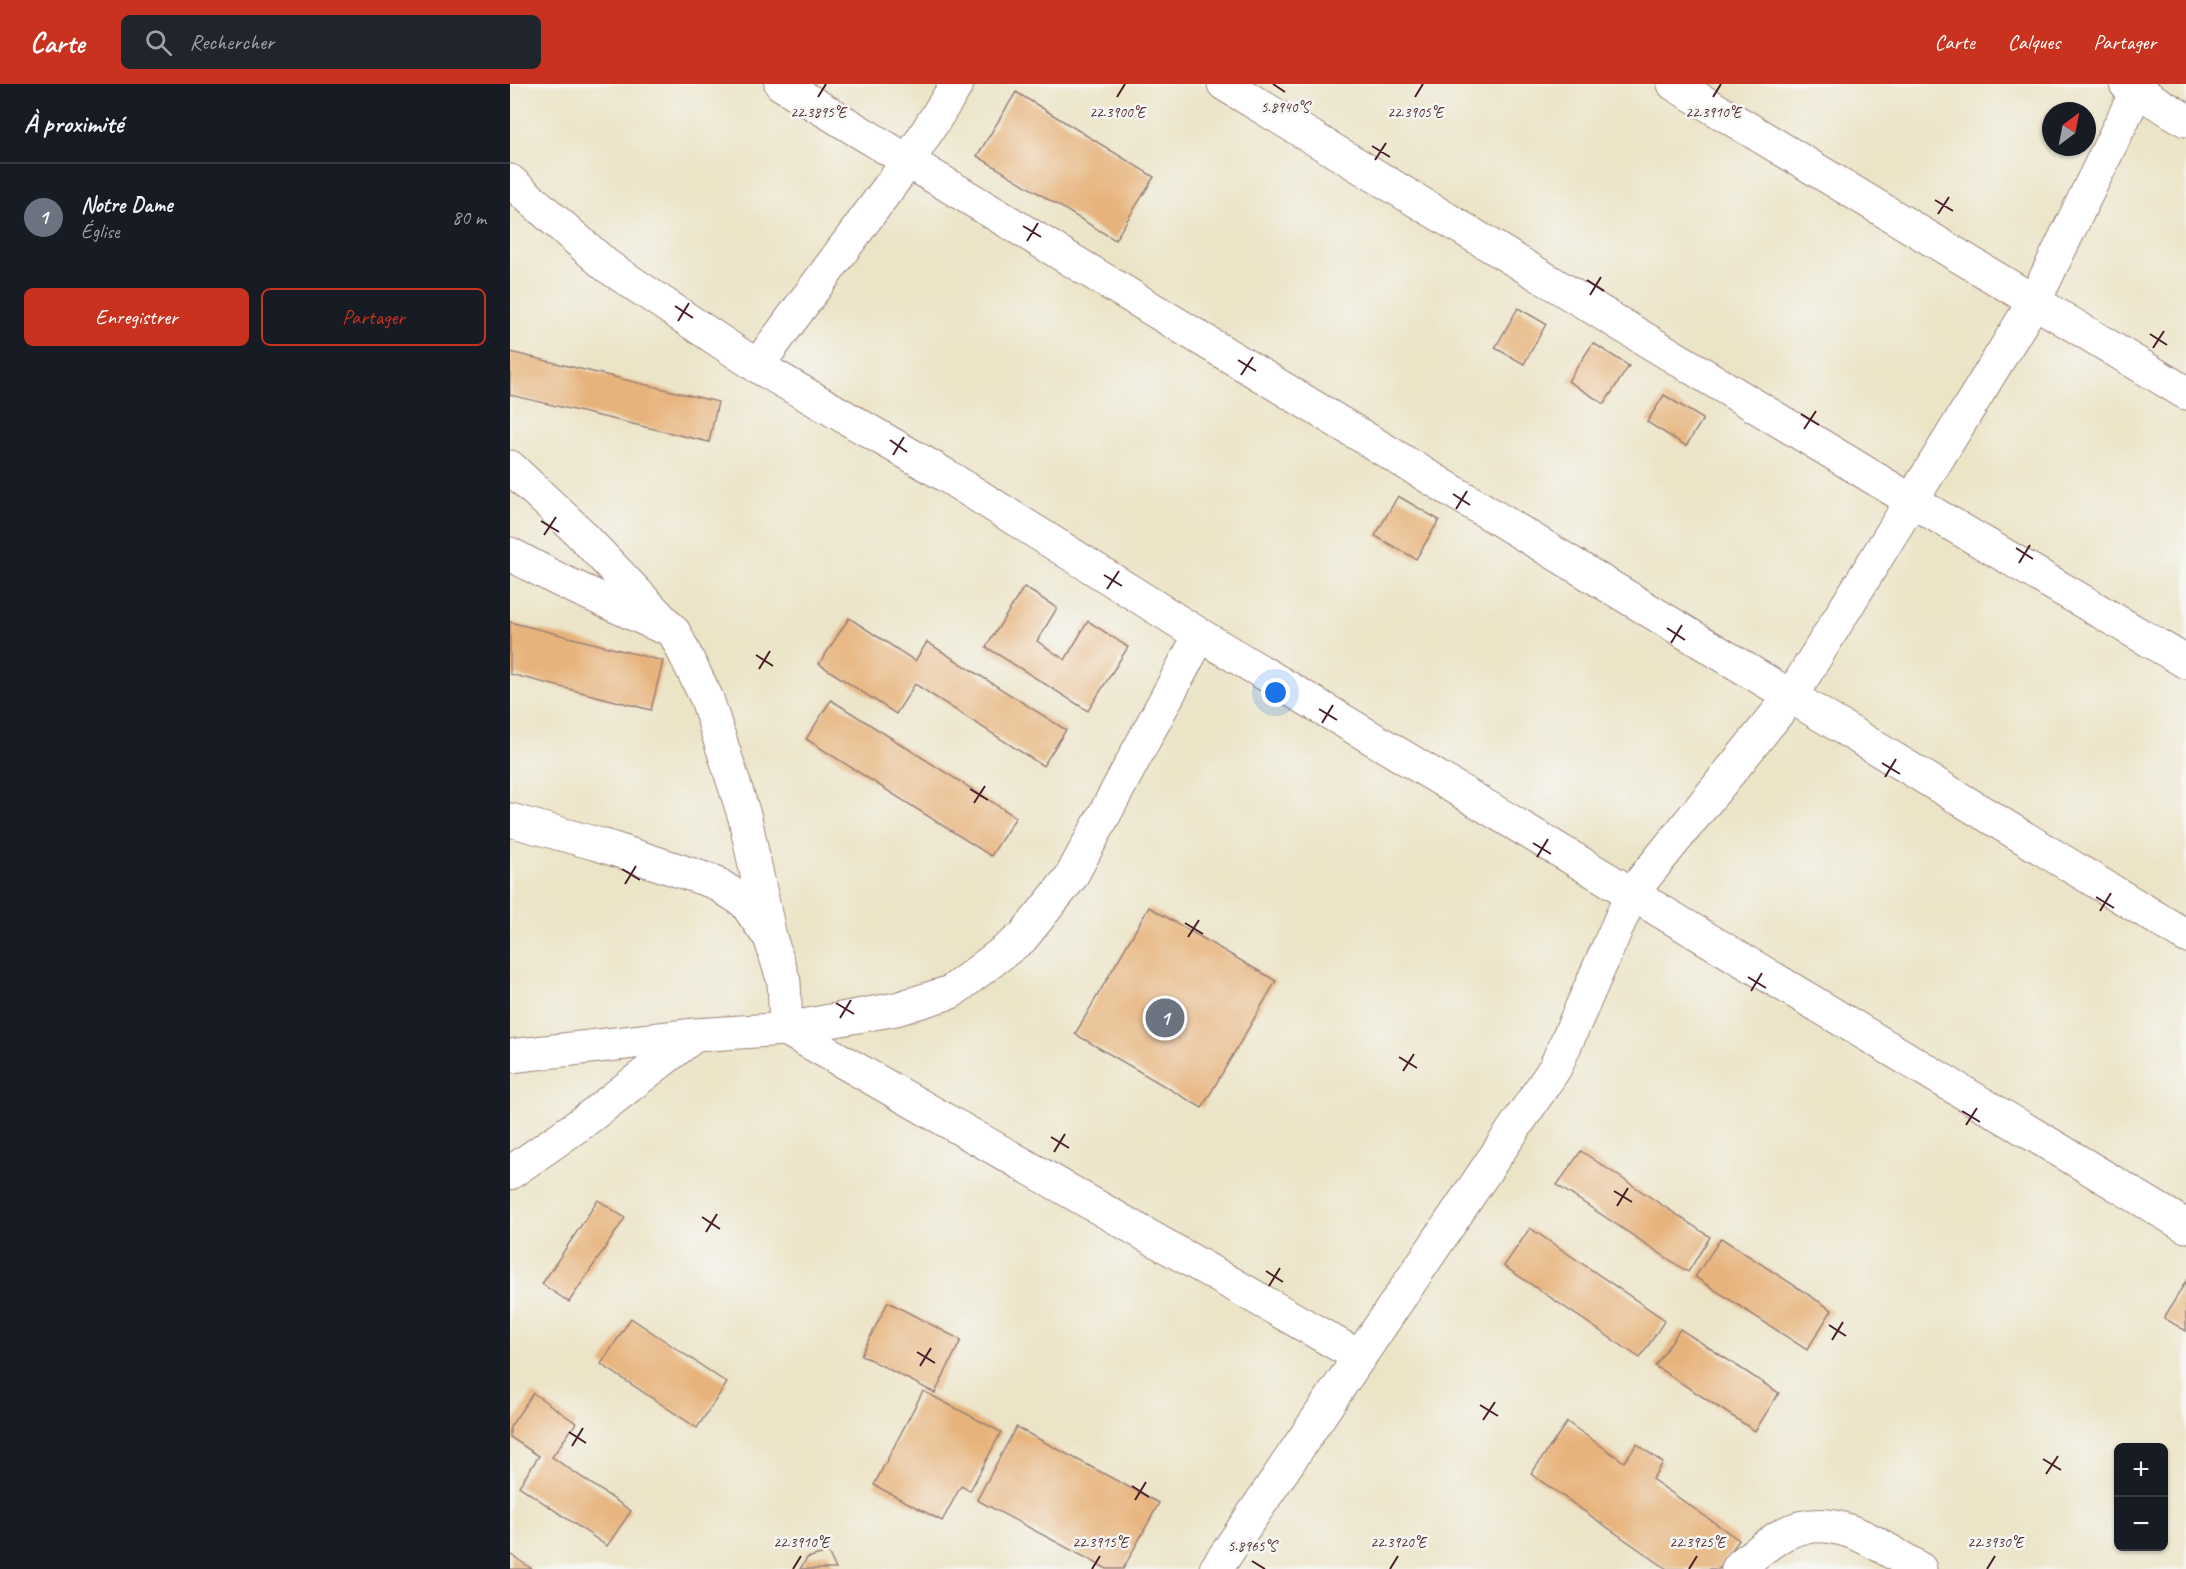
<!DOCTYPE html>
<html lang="fr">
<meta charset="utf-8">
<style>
body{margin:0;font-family:Caveat,sans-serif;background:#20242c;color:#f1f3f6}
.controls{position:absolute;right:18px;bottom:18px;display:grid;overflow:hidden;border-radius:9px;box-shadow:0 2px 4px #0004}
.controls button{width:54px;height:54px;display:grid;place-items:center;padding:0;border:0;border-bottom:2px solid #363941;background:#171b24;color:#f1f3f6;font:30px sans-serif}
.compass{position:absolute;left:1532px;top:18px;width:54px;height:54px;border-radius:50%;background:#171b24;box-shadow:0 2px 4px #0004;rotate:32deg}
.you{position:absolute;left:766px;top:609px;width:21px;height:21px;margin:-15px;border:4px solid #fff;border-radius:50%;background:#1a73e8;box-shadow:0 0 0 9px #1a73e833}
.badge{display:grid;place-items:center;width:39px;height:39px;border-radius:50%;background:#c8321e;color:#fff;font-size:20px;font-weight:700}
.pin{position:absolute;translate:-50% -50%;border:3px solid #fff;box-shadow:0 2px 6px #0006}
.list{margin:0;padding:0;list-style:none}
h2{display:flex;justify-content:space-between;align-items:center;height:78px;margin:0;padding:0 24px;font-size:26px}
h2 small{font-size:20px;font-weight:400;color:#9ea1a6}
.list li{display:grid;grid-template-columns:39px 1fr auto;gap:18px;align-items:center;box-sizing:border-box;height:108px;padding:0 24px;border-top:2px solid #363941}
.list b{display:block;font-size:22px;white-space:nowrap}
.list p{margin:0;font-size:20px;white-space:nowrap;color:#9ea1a6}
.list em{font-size:20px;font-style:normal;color:#9ea1a6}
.actions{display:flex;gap:12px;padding:18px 24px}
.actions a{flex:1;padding:14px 0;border:2px solid #c8321e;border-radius:9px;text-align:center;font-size:21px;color:#c8321e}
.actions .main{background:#c8321e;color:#fff}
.icon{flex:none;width:33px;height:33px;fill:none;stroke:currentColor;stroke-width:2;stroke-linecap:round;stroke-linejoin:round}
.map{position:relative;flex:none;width:1676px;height:1485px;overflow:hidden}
header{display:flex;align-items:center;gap:36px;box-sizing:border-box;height:84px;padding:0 30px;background:#c8321e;color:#fff}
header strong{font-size:28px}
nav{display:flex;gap:33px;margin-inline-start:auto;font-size:21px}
.search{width:420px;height:54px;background:#20242c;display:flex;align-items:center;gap:15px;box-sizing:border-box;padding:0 21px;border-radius:9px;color:#9ea1a6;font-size:22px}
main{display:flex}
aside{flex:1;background:#171b24}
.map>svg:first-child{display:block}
.building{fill:#e7b37c}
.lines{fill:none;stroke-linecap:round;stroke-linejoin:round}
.minor-casing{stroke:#9b8279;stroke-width:35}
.major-casing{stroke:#9b8279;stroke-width:35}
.highway-casing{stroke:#9b8279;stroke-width:35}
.minor{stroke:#fff;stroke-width:33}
.major{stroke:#fff;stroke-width:33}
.highway{stroke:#fff;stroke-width:33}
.ticks{fill:none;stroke:#4a1f2b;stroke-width:2}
.ticks-label{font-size:15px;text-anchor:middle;fill:#4a1f2b;stroke:#f6f6f2;stroke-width:5;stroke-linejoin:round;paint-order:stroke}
</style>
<header>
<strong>Carte</strong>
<div class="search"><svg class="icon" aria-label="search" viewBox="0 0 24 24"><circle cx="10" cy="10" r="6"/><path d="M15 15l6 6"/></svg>Rechercher</div>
<nav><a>Carte</a><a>Calques</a><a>Partager</a></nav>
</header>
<main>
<aside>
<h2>À proximité<small></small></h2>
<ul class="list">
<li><span class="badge" style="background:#6b7280">1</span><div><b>Notre Dame</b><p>Église</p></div><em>80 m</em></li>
</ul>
<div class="actions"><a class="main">Enregistrer</a><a>Partager</a></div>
</aside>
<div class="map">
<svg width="1676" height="1485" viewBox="0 0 1676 1485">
<rect width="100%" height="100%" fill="#f6f6f2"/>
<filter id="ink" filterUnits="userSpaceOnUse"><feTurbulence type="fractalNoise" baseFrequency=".0167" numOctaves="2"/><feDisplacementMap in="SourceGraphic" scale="12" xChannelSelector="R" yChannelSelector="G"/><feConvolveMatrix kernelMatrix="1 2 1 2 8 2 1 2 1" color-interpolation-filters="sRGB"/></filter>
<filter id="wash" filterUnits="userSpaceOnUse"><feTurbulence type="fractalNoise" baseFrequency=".008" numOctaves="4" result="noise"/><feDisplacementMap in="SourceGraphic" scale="24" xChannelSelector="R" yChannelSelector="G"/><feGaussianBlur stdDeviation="1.35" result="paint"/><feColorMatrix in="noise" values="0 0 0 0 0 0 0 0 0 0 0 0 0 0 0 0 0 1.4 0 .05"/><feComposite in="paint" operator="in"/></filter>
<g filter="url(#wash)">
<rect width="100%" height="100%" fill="#ece4c7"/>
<g id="blocks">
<path class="building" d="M506,8L644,93L605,156L467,72Z
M1008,224L1036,240L1014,280L985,264Z
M1083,259L1119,282L1094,320L1058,297Z
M0,268L208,318L199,358L0,311Z
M1154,311L1193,335L1176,362L1137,338Z
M888,412L929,436L906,475L865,452Z
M514,503L547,524L527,557L555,576L578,537L618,563L578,627L476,563Z
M339,534L405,577L417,558L556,646L533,682L405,600L386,630L309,580Z
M0,538L153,577L141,626L0,590Z
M321,616L506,733L481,772L296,655Z
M639,823L766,897L692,1024L565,950Z
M1071,1067L1200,1153L1178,1188L1047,1101Z
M88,1116L115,1134L59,1218L32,1200Z
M1020,1144L1155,1236L1130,1274L994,1182Z
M1211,1154L1322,1226L1297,1266L1185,1193Z
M1676,1197V1247L1654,1234Z
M378,1218L451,1256L425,1309L351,1271Z
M121,1234L217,1299L187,1344L91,1280Z
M1170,1245L1269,1309L1245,1347L1145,1282Z
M413,1307L491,1348L460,1407L451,1402L432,1437L364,1401Z
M23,1309L66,1339L42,1373L121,1427L97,1462L9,1402L29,1372L0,1353V1343Z
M1057,1338L1114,1378L1127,1360L1153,1379L1142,1395L1229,1456L1209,1485H1157L1021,1390Z
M506,1343L649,1419L613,1485H597L467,1416Z
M318,1468L326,1485H290L297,1474Z
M0,1470L22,1485H0Z"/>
</g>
</g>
<g filter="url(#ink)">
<use href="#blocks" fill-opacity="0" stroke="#9b8279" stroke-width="1.5"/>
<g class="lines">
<g class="minor-casing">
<path id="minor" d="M271,0L1676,852
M714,0L1402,417L1676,578
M1164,0L1676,309
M1616,0L1676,36
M247,282L399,76L447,0
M0,383L68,447L164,548L197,615L235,734L260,853L274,898L276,945
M0,470L49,496L150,542
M0,736L91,761L204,798L235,818L255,847
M276,945L850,1273
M0,972L185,951L276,945L386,925L441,908L512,854L561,793L690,551
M0,1089L73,1038L185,951
M706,1485L1045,984L1122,809
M1228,1485L1232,1480C1246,1470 1259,1458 1274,1450C1323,1425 1368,1461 1410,1485"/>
</g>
<g class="major-casing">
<path id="major" d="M1122,809L1282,611L1524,218L1630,0"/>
</g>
<g class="highway-casing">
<path id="highway" d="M0,97L97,182L247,282L435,391L690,551L1676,1142"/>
</g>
<use href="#minor" class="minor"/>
<use href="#major" class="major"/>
<use href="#highway" class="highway"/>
</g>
</g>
<path class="ticks" d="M763,0L775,8M308,13L316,0M607,13L615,0M905,13L913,0M1203,13L1211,0M862,62L880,73M865,76L876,59M1425,116L1443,127M1428,130L1439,113M513,142L531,153M517,157L528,139M1077,196L1094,207M1080,211L1091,193M165,222L183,234M168,237L179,219M1640,250L1657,261M1643,264L1654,247M728,276L746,287M731,291L743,273M1291,330L1309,341M1294,345L1306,327M380,356L397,368M383,371L394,353M943,410L960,421M946,425L957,407M31,437L49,448M34,451L46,433M1506,464L1523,475M1509,479L1520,461M594,491L612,502M597,505L609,487M1157,544L1175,556M1161,559L1172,541M246,571L263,582M249,585L260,567M809,625L827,636M812,639L823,621M1372,679L1390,690M1375,693L1386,675M460,705L478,716M464,719L475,702M1023,759L1041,770M1027,773L1038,755M112,785L130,796M115,800L126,782M1586,813L1604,824M1590,827L1601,809M675,839L693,850M678,853L689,836M1238,893L1256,904M1241,907L1252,889M326,919L344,930M330,934L341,916M889,973L907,984M893,987L904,970M1452,1027L1470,1038M1456,1041L1467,1024M541,1053L559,1064M544,1068L555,1050M1104,1107L1122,1118M1107,1122L1118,1104M192,1133L210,1145M196,1148L207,1130M756,1187L773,1198M759,1202L770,1184M1319,1241L1336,1252M1322,1256L1333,1238M407,1268L425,1279M410,1282L421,1264M970,1321L988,1332M973,1336L985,1318M59,1348L76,1359M62,1362L73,1344M1533,1375L1551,1386M1536,1390L1548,1372M622,1402L639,1413M625,1416L636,1398M742,1477L755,1485M283,1485L291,1472M582,1485L590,1472M880,1485L888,1472M1179,1485L1187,1472M1477,1485L1485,1472"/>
<g class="ticks-label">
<text x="775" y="28">5.8940°S</text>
<text x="905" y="33">22.3905°E</text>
<text x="308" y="33">22.3895°E</text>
<text x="607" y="33">22.3900°E</text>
<text x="1203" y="33">22.3910°E</text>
<text x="291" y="1463">22.3910°E</text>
<text x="590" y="1463">22.3915°E</text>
<text x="888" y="1463">22.3920°E</text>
<text x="1187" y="1463">22.3925°E</text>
<text x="1485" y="1463">22.3930°E</text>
<text x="742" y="1467">5.8965°S</text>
</g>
</svg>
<div class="controls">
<button>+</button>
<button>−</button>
</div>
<svg class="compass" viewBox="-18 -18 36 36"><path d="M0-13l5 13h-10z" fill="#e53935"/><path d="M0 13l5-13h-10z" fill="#9ea1a6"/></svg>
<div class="you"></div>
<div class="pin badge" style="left:655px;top:934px;background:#6b7280">1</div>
</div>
</main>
